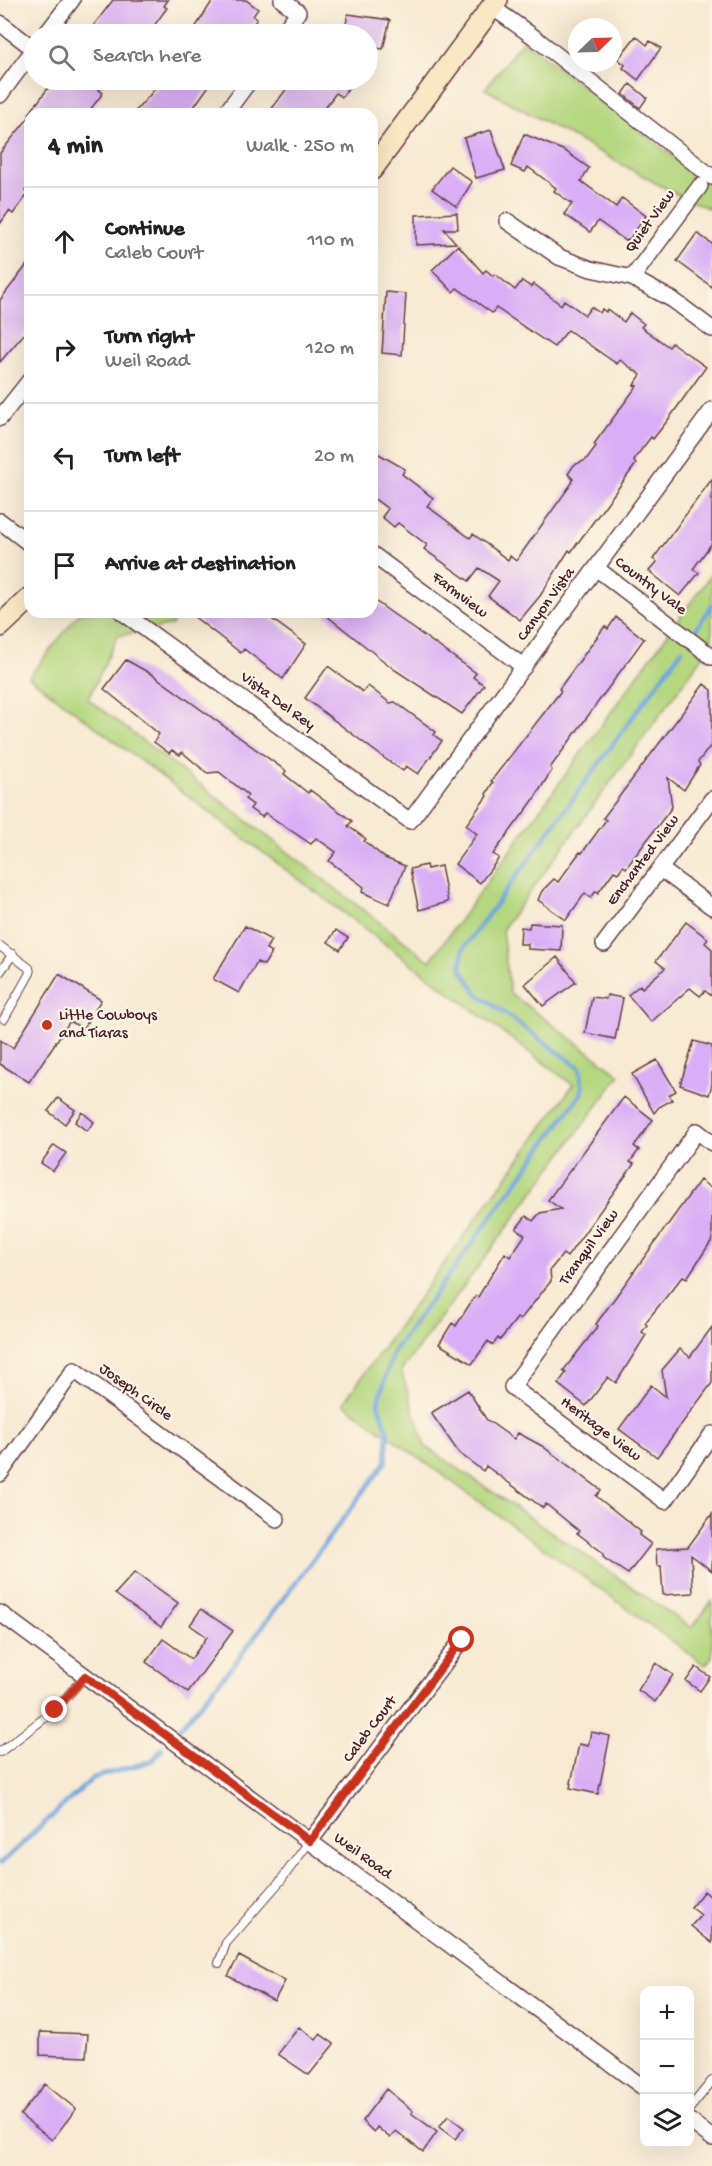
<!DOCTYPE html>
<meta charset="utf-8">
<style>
body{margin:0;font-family:"Gochi Hand",sans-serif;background:#f2f2f2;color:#222}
.controls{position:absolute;right:18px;bottom:18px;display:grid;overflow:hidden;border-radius:12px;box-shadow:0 6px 24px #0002}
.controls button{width:54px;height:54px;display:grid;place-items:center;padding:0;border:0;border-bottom:2px solid #e0e0e0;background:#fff;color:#222;font:30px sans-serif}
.compass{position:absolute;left:568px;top:18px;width:54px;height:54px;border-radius:50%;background:#fff;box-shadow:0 6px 24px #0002;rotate:67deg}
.stop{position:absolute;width:18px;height:18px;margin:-14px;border:4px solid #c8321e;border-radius:50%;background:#fff}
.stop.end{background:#c8321e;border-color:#fff;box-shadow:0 2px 6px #0008}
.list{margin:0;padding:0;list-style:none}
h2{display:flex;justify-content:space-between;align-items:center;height:78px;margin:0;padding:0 24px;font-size:26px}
h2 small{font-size:20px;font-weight:400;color:#767676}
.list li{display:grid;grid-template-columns:39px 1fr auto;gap:18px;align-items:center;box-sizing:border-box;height:108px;padding:0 24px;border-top:2px solid #e0e0e0}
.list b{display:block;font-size:22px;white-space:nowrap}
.list p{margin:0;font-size:20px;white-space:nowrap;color:#767676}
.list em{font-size:20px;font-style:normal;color:#767676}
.icon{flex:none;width:33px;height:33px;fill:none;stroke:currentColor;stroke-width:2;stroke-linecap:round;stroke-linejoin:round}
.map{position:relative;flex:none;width:712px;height:2166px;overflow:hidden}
.search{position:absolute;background:#fff;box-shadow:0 6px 24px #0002;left:24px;top:24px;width:354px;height:66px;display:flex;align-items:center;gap:15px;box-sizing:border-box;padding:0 21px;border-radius:33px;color:#767676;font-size:22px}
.panel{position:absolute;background:#fff;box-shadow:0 6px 24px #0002;left:24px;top:108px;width:354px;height:510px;border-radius:18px}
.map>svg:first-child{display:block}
.green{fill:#b5d780;stroke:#807b56;stroke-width:1.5}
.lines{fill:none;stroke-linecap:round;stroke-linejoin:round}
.stream{stroke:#6fa5dd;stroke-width:4.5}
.building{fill:#d9aef6}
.lane-casing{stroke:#643d44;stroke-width:10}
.street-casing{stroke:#643d44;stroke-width:18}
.secondary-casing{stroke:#643d44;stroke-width:24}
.lane{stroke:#fff;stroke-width:8}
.street{stroke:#fff;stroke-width:15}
.secondary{stroke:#fae7c3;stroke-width:21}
.route{stroke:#c8321e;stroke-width:8}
.poi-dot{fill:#c8321e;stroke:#fcf5e5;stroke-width:2}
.labels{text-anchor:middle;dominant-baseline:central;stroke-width:4.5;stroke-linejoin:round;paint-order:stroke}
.street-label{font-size:16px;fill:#4a1f2b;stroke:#fcf5e5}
.poi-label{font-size:16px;fill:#4a1f2b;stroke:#fcf5e5;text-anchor:start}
</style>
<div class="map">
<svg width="712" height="2166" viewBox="0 0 712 2166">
<rect width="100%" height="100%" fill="#fcf5e5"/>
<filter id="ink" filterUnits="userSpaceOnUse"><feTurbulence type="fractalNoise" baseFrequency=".0167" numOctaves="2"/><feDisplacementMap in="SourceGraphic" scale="12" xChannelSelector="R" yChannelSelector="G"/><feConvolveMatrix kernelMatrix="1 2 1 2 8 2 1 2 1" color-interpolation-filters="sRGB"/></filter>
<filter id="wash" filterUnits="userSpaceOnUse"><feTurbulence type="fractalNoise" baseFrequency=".008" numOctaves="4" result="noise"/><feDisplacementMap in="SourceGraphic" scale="24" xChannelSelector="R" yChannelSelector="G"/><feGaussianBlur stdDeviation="1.35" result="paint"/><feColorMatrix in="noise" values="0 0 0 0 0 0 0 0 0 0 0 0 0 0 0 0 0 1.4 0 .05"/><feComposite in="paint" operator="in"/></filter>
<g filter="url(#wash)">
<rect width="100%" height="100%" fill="#f8ead3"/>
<path class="green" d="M523,40L712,187V210L674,193L485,89Z
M712,573V644L502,930L510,993L620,1075L401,1371L425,1446L692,1628L712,1601V1657L705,1665L343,1403L573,1085L29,677L80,612H181L172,625L118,636L88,699L430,961Z"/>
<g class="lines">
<path class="stream" d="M696,629L712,605
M180,1728L235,1663L386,1462L388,1431L378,1404L393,1352L583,1091L580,1068L478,994L461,969L463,949L682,650
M0,1864L93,1778L152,1761L162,1749"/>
</g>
<g id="blocks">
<path class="building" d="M113,0H168L164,6L167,8L148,34H87Z
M213,0H246L258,9L253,16L257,19L246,34H191Z
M348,14L390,20L383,49L368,47V34H344Z
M636,36L647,45L650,41L661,48L638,80L623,68L625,65L618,59Z
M54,80H107L99,90L103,93L87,114H29Z
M163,80H213L189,114H133Z
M293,80H354L342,97L336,93L320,114H268Z
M630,84L647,98L640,108L623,94Z
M30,116V184L25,191L28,194L13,214L9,211L0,224V153Z
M491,130L505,170L476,178L464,138Z
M524,134L565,151L589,168L581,181L616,207L622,198L646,216L630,238L626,241L598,221L590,232L564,214L572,204L554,191L556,188L528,167L525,172L511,166Z
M450,166L472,182L457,207L432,189Z
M457,213L458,229H444L456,243L416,245V215Z
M697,233L712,244V287L677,261Z
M458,245L483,273L486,270L493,276L495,274L515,290L522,281L531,287L534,284L561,305L564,300L585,315L591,307L600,313L602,309L606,312L607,309L624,322L630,313L644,324L641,327L669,347L672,343L706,367L668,420L653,439L651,437L635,458L634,462L636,464L571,552L569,550L540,596L520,620L488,596L499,581L479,568L469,581L424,549L427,545L398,523L394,527L382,517L388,509L372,497V450L405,469L402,474L433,498L427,506L470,538L473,534L508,560L510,556L516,561L572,483L573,479L568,474L574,465L586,460L596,446L594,444L637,386L634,385L641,375L620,360L617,364L568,330L554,347L496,308L492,313L457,288L453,292L432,270Z
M30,261V327L0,362V300Z
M386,292L406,294L402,355L382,353Z
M712,479V543L693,569L699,573L680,596L649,571L657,562L653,559Z
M375,601L476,673L473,677L484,685L462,714L395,670L322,612H372Z
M188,612H262L306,644L283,679L244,649L241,653Z
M616,617L644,639L550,768L552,770L532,802L493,854L499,858L480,883L455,864L477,834L466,825L487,796L486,794L493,782L491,781L561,691L559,689L605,626L608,629Z
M126,660L153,675L286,771L284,774L308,793L310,790L352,821L348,826L366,839L364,841L385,858L405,866L389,904L362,892L364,887L329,861L336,852L316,838L311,844L265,813L262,817L250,809L253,805L245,799L248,795L219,772L207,773L182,752L180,755L172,750L169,753L154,742L159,734L104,689Z
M328,666L363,692L368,686L390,703L395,702L436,732L434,735L442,741L418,774L406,766L403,771L384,758L305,698Z
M704,684L712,690V744L698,762L700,765L684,790L668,778L672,807L669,811L626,868L623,866L618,873L614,871L598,893L596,891L591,898L585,893L566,920L538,900L542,891L554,879L558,882L580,852L582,853L606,820L603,818Z
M426,865L427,869L441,866L448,902L419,910L410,869Z
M686,922L708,939L705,943L712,949V996L705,991L700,996L690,988L651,1022L628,995L640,985L642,988L665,968L656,961Z
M530,923L562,925L561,951L528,949V944H520L521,927L529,928Z
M245,926L271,940L266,949L272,952L264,965L257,962L239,993L213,979Z
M336,930L348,938L340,950L328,942Z
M557,957L576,982L543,1006L525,984Z
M59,974L101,1000L83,1029L70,1021L29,1082L0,1064V1040L13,1048Z
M607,995L623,998L615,1039L585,1033L592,997L606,999Z
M694,1041L712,1046V1084L709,1095L680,1085Z
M657,1060L676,1091L669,1095L672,1100L659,1107L654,1113L632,1074Z
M624,1097L653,1120L634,1146L639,1150L630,1162L634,1164L567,1257L563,1254L550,1270L551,1281L520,1320L517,1318L500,1340L498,1338L493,1345L488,1341L472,1364L439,1344L452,1323L456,1326L471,1302L476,1296L478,1297L505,1253L510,1257L525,1235L516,1229L526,1216L533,1221L540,1213L561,1209L548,1200Z
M58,1098L75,1110L65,1124L48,1111Z
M82,1112L94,1122L87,1131L75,1122Z
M54,1145L66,1153L53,1171L41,1163Z
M700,1180L712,1189V1240L687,1278L683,1276L645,1323L647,1325L642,1332L646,1335L616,1383L608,1377L586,1406L558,1384L566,1373L563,1371L598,1326L596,1324Z
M712,1327V1383L657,1457L619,1429L651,1385L666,1397L662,1370L680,1349L690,1357Z
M468,1390L486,1419L514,1439L518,1433L542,1446L601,1490L596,1496L641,1532L639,1535L651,1544L628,1574L604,1558L602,1552L577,1533L579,1531L546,1504L543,1508L486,1466L483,1471L459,1453L431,1413Z
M712,1514V1571L691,1555L693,1593L663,1595L661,1566H657L656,1549L688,1547Z
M135,1572L178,1603L161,1627L115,1594Z
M201,1609L233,1631L188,1692L146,1662L163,1639L191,1659L207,1637L190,1625Z
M656,1663L673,1675L655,1702L638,1690Z
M696,1667L710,1677L700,1691L686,1681Z
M591,1732L610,1736L598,1794L570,1788L579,1744L588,1746Z
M704,1891L712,1898V1943L691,1926L701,1915L691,1907Z
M239,1956L285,1981L274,2001L228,1976Z
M299,2027L316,2040L320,2034L334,2044L309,2075L278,2054Z
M40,2032L88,2034L86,2057L40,2055Z
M45,2084L76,2109L52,2140L20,2115Z
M386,2089L413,2111L411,2113L437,2132L423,2152L396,2131L390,2138L377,2127L374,2132L362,2121Z
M448,2116L464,2128L455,2139L439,2127Z"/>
</g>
</g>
<g filter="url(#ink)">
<use href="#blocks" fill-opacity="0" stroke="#643d44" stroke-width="1.5"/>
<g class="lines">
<g class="lane-casing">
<path id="lane" d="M0,946L29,968L30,973L4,1019
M0,972L13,954
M0,1752L55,1710L85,1676
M219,1963L226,1943L281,1880L310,1841
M690,2108L712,2081"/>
</g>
<g class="street-casing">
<path id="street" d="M282,0L298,12L282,34
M492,7L534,37L712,177
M0,23L34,49
M46,34L72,0
M0,95L34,49
M225,114L250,80
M507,221L559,257L591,269L632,278L673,300L712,329
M632,278L700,186
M0,418L30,380
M0,521L30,544
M372,554L524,667
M596,568L712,657
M122,612L410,821L712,410
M662,870L712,907
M604,944L712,799
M712,1143L697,1131L512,1387L665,1501L712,1434
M0,1474L74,1370L277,1519
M0,1613L644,2088
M310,1841L462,1640
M690,2121L712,2138"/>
</g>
<g class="secondary-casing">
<path id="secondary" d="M372,169L497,0
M0,626L30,598"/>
</g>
<use href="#lane" class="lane"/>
<use href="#street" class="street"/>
<use href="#secondary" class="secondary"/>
</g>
</g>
<g class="lines" filter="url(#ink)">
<path class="route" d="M55,1710L85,1676L310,1841L462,1640"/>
</g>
<circle class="poi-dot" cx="47" cy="1025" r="6"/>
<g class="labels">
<g class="street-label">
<text transform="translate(651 222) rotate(-54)">Quiet View</text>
<text transform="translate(650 587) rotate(37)">Country Vale</text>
<text transform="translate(459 596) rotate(37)">Farmview</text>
<text transform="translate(547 605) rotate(-54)">Canyon Vista</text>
<text transform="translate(277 702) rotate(36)">Vista Del Rey</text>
<text transform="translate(644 861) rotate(-53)">Enchanted View</text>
<text transform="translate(590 1248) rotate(-54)">Tranquil View</text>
<text transform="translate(135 1393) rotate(36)">Joseph Circle</text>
<text transform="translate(600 1430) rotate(37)">Heritage View</text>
<text transform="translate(371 1730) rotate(-53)">Caleb Court</text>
<text transform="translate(362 1857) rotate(36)">Weil Road</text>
</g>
<g class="poi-label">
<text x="59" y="1016">Little Cowboys<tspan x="59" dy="18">and Tiaras</tspan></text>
</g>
</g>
</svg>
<div class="controls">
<button>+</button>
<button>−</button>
<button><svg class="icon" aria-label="layers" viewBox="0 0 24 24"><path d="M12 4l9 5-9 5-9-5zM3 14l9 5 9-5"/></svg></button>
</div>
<svg class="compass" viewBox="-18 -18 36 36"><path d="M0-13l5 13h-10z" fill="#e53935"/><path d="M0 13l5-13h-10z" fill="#767676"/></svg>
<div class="stop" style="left:462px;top:1640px"></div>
<div class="stop end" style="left:55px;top:1710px"></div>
<div class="search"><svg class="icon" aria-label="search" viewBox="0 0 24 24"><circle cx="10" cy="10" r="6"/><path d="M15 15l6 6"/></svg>Search here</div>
<section class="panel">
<h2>4 min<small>Walk · 250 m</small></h2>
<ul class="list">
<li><svg class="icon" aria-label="ahead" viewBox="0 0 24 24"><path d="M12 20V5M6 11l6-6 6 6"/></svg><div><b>Continue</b><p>Caleb Court</p></div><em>110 m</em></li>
<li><svg class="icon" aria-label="right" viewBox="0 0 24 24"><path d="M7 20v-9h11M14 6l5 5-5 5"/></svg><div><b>Turn right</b><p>Weil Road</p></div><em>120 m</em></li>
<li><svg class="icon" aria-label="left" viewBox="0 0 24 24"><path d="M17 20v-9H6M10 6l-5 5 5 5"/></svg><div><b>Turn left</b></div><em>20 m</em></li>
<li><svg class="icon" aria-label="arrive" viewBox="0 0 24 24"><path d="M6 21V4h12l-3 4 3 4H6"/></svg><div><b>Arrive at destination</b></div></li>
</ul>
</section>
</div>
